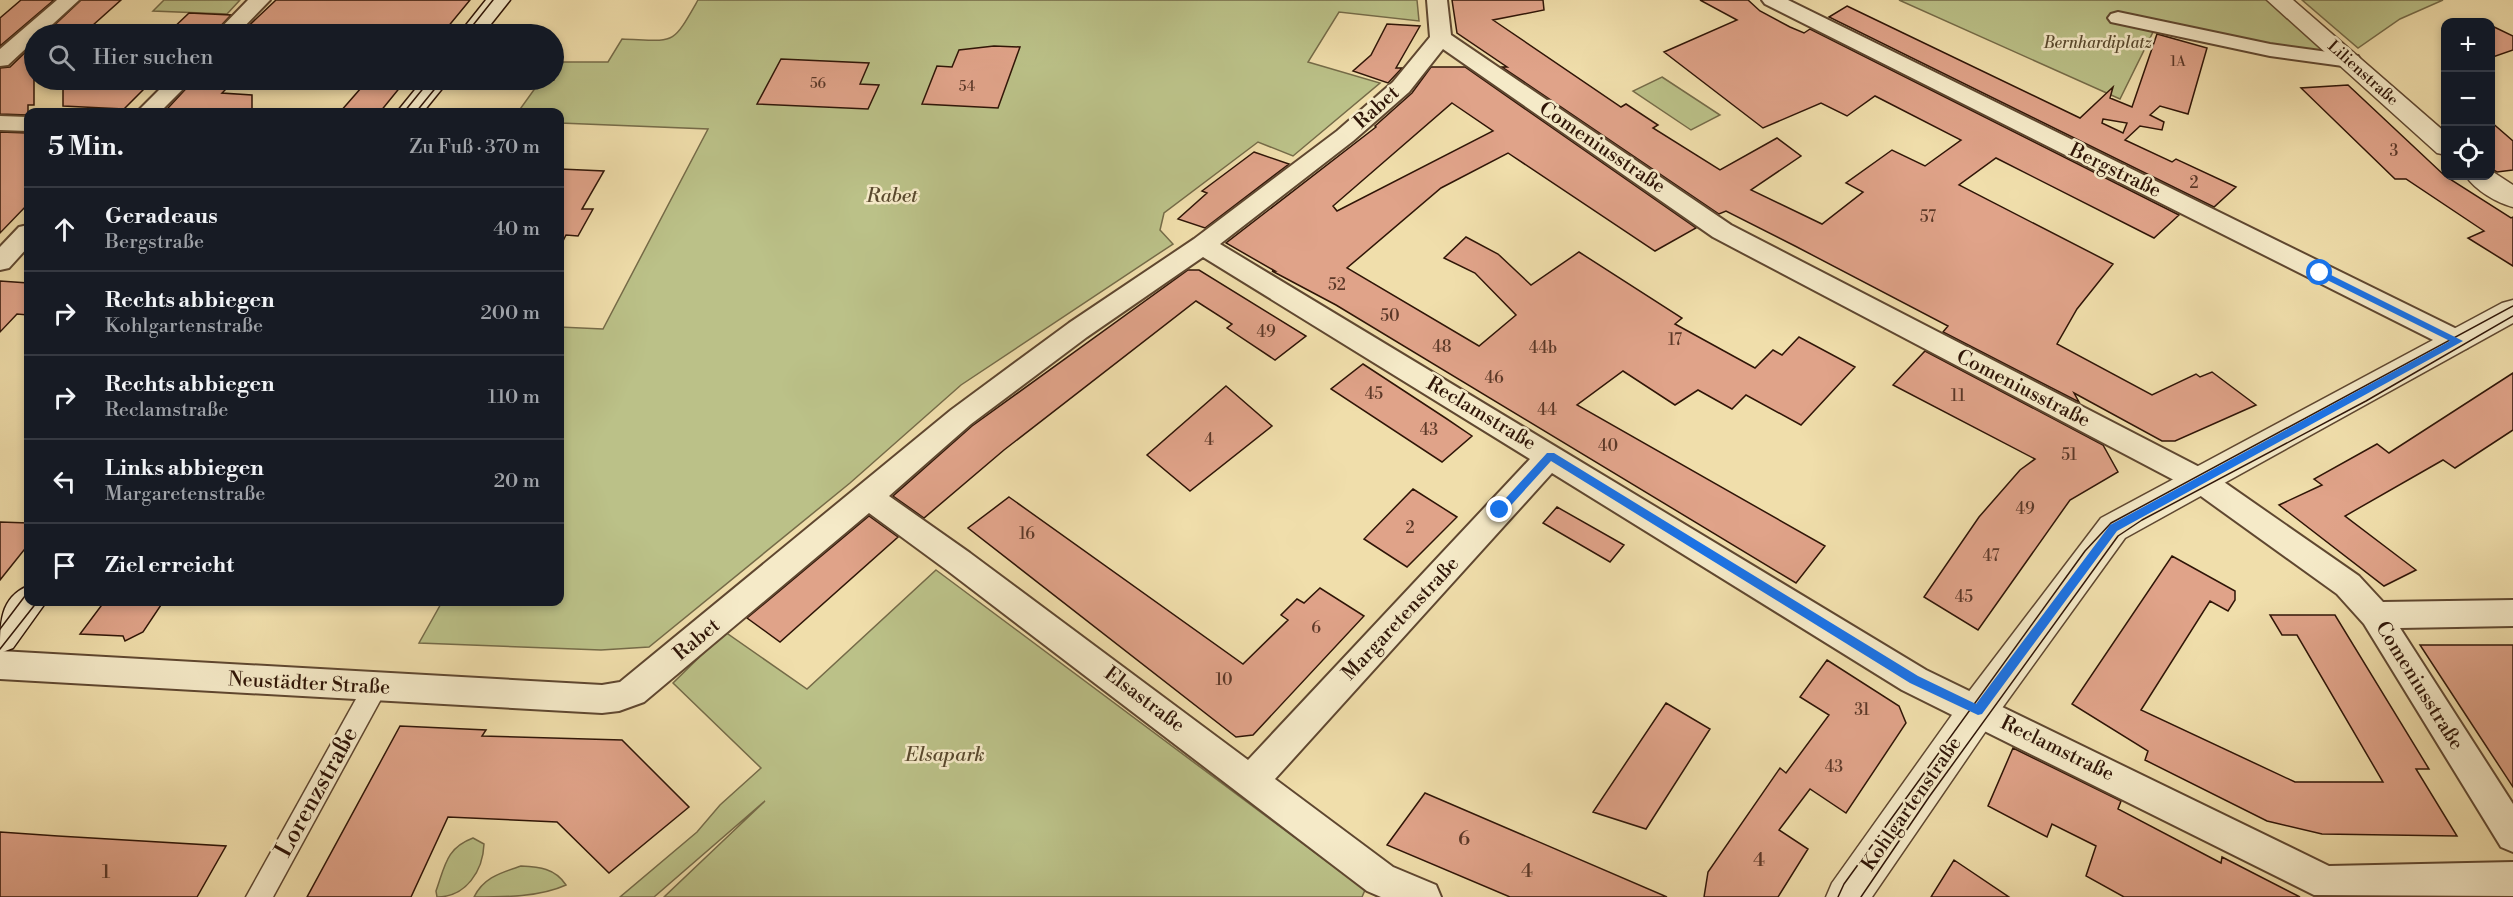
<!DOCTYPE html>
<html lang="de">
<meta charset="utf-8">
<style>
body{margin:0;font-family:"Libre Bodoni",serif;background:#242831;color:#f1f3f6}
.controls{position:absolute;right:18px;top:18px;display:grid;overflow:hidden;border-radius:12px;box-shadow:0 3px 9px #0003}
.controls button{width:54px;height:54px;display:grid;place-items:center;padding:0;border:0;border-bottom:2px solid #363941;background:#171b24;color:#f1f3f6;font:30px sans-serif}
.stop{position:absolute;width:18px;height:18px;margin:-14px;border:4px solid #1a73e8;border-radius:50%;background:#fff}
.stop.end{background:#1a73e8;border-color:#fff;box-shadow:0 2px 6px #0008}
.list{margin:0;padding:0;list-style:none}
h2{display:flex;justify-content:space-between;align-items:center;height:78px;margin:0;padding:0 24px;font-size:26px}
h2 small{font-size:20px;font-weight:400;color:#9ea1a6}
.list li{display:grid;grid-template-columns:39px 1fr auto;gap:18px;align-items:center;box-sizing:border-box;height:84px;padding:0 24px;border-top:2px solid #363941}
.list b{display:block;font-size:22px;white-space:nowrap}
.list p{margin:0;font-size:20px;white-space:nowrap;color:#9ea1a6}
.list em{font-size:20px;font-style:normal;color:#9ea1a6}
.icon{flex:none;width:33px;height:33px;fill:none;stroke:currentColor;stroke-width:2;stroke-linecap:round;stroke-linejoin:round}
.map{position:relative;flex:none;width:2513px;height:897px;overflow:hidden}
.search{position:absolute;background:#171b24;box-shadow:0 3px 9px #0003;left:24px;top:24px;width:540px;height:66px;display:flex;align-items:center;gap:15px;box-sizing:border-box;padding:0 21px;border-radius:33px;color:#9ea1a6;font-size:22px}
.panel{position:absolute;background:#171b24;box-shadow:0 3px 9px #0003;left:24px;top:108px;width:540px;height:498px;border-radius:12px}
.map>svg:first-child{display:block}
.green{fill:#bbc188;stroke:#756b48;stroke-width:1.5}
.building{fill:#e0a389;stroke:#2f1507;stroke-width:1.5;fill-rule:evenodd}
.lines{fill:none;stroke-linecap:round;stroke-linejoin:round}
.pedestrian-casing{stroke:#5f4730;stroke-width:3}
.minor-casing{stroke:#5f4730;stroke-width:4}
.tertiary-casing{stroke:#5f4730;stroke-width:3}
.secondary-casing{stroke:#2f1507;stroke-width:3}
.pedestrian{fill:#f5eac8;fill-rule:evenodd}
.minor{fill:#f5eac8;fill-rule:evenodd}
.tertiary{fill:#f5eac8;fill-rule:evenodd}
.secondary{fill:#f5eac8;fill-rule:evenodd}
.tram{stroke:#2f1507;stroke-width:1.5}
.route{fill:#1a73e8}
.labels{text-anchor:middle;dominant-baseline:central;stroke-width:5;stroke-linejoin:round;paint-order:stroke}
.far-number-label{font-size:14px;fill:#5b3828}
.far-park-label{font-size:16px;font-style:italic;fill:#59492e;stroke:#f5eac8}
.far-street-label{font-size:16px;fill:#2f1507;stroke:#f5eac8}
.number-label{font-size:16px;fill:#5b3828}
.street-label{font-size:20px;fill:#2f1507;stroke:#f5eac8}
.park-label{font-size:20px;font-style:italic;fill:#59492e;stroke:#f5eac8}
.near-number-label{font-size:20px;fill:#5b3828}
.near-street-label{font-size:24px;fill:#2f1507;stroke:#f5eac8}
</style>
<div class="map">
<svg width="2513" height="897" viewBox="0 0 2513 897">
<rect width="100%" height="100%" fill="#f0deab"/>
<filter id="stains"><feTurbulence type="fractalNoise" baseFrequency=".00333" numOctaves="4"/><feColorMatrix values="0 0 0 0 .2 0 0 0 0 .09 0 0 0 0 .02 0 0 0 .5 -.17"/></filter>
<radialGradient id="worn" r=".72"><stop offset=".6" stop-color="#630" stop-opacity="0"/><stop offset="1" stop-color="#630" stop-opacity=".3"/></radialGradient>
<path class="green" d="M164,0H240L227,14L153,11Z
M698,0H1417L1419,21L1339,12L1308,62L1380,83L1293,156L1258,142L1164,213L1160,230L1173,244L961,385L850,483L649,647L601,650L419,643L442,602H560V327L603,329L708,129L560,123V112H518L541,80H554V62H608L622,39C676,41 671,47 698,0Z
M1899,0H2270L2339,57L2197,32L2159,20L2120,99Z
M2302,0H2443L2400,19L2358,48Z
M1662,77L1720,115L1691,130L1633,91Z
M936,570L1365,890L1362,897H664L765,801L654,897H620L697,832L720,805L761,768L673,683L725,632L807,689Z
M473,838L484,844C483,871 466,897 437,897L436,891C445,866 446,848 473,838Z
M521,866C539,867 555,868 566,885C540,897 505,897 474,897C484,877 501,873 521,866Z"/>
<path class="building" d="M21,0H54L0,46V18Z
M81,0H121L83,34H45Z
M276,0H470L442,34H240Z
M1452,0H1543L1544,10L1493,20L1621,107L1626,104L1658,125L1653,128L1720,170L1777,138L1801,156L1751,190L1822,224L1863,192L1846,183L1892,150L1925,166L1961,140L1875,96L1847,116L1821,103L1763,128L1664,52L1737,20L1700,0H1748L1760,11L1790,27L1804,33L1810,29L2179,215L2154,238L1996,158L1959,185L2113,264L2077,309L2057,344L2152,395L2196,374L2200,377L2212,372L2256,405L2175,441H2162L2074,393L2079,402L1943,332L1948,326L1795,246L1726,211L1719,214L1502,67H1507L1457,33Z
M1847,6L2080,118L2113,87L2110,98L2132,107L2157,34L2207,48L2188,114L2160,106L2150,115L2164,122L2162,130L2140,126L2125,140L2172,162L2176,159L2236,187L2214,207L1829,17ZM2103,119L2127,123L2123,133L2102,123Z
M189,13L231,15L213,34H167Z
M1387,24L1420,26L1396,68H1402L1388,83L1353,71L1371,55Z
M2490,25L2513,36V50L2490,58Z
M34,44V105H28V115L0,114V68L10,67Z
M994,46L1020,47L998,108L922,104L937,66L952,67L959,50Z
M781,59L869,63L860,84L879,85L868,109L757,104Z
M1431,67H1465L1696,228L1655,251L1508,153L1441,188L1347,268L1479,346L1516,315L1475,273L1444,258L1466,237L1498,254L1531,285L1579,252L1682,318L1675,324L1755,368L1773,350L1782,355L1799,337L1855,367L1801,425L1746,395L1732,409L1698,390L1675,405L1623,371L1577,405L1825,546L1796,583L1336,305L1272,271H1275L1226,243L1376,127L1375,126L1412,93ZM1452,103L1493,131L1337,211L1333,206Z
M121,80H166L157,89L152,81L124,109L63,106V86L112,88Z
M194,80H235L222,93L252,95V112H171L168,108Z
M368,80H406L380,112H340Z
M2348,85L2445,176L2511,218L2513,217V266L2468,238L2484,231L2406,179H2395L2301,88Z
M2490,121L2513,141V170L2497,172L2490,168Z
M0,132L28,133V204L0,233Z
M1254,152L1289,164L1205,228L1178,219L1207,193L1202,191Z
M560,169L604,171L582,209H593L578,236L566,235L560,247Z
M1188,270H1199L1306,336L1275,360L1227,328L1232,324L1196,301L1004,450L924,518L893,496L972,426Z
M0,281L28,283V315L17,314L0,332Z
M1925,351L2103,445L2118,472L2070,500L1978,630L1924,597L1979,517L2020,470L2035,459L1893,385Z
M1363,364L1447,419L1472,436L1442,462L1331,389Z
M2513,373V430L2455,468L2443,460L2345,516L2416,570L2384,586L2279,505L2322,485L2314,479L2377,444L2389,453Z
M1226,386L1272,426L1190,491L1147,455Z
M1413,489L1457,517L1407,567L1364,539Z
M1009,497L1243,664L1288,620L1281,615L1297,599L1304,603L1320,588L1364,616L1253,735L1236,737L968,528Z
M1557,507L1624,545L1610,562L1543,523Z
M869,516L898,537L780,642L747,618Z
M0,522L28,523V545L0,580Z
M2172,556L2235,591V600L2228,611L2210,601L2141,710L2295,782H2383L2297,635H2282L2270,615H2335L2429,769H2416L2457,836L2322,834L2267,821L2145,760L2148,751L2072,704Z
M104,602H163L143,632L125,641L123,636L80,634Z
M2420,645H2513V787L2473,726Z
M1827,660L1899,706L1906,723L1846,813L1810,789L1779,830L1808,849L1778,897H1704L1708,872L1780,768L1786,773L1829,715L1800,697Z
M1666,703L1710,729L1646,829L1593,812Z
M400,726L486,730L482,736L622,740L689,807L609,873L557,822L448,817L411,897H307Z
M2013,748L2121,801L2118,809L2221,863L2222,857L2300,897H2124L2086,876L2096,846L2052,824L2047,837L1988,806Z
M1425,793L1667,897H1510L1387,845Z
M0,832L58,836L226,846L197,897H0Z
M1954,860L2009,897H1931Z"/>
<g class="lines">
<g class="pedestrian-casing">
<path id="pedestrian" d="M375,678L384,681L387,688L273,897H246L366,681Z"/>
</g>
<g class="minor-casing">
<path id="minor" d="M57,0H79L42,34H34V41L8,65L0,66V49Z
M248,0H270L237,34H215Z
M1427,0H1447L1451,35L1731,225L2211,473L2359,576L2383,602L2513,600V626L2400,628L2513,804V852L2501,847L2364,624L2337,594L2191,489L1713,237L1443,49L1409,92L1353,141L1220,244L1926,670L2329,866L2513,862V896L2314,895L1902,690L1552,473L1275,779L1393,867L1436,885L1441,897H1381L1367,891L948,571L869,513L644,702L619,711L602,713L0,679V651L602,685L620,682L951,410L1069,323L1194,239L1337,131L1393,82L1430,37ZM1203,257L1530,459L1248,760L970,553L889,496L971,424L1087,337Z
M1762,0H1788L2467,334L2471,341L2467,348L2458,350L2449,348L1765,4Z
M2118,12L2270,44L2350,55L2358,56L2361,61L2358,66L2350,67L2270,56L2111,22L2108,18L2111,14Z
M169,80H192L160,112H137Z
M0,116L28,117V131L0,130Z
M28,225V247L9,268L0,270V247L19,227Z"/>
</g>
<g class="tertiary-casing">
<path id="tertiary" d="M2267,0H2293L2446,133V155L2437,153Z
M2490,170L2513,185V207C2497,203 2475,190 2466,176H2490Z
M2513,300V323L2125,538L1992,722L1872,897H1826L1832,883L1964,698L2101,518L2502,303Z"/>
</g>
<g class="secondary-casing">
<path id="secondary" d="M486,0H510L483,34H459Z
M423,80H449L423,112H397Z
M28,586V602H46L13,648L0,653C0,623 0,598 28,586Z"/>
</g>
<use href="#pedestrian" class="pedestrian"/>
<use href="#minor" class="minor"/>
<use href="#tertiary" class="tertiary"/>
<use href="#secondary" class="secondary"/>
<path class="tram" d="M466,34L493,0
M404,112L430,80
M416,112L442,80
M0,629L28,592
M0,649L37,602
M1838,897L1844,884L2085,551L2111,523L2513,306
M1861,897L1929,797L2118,536L2142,520L2366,401L2513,316"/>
</g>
<path class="route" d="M2317,271H2323L2463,341L2117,531L1982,714L1978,715L1910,683L1551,461L1504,513H1497L1495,510L1547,453H1554L1918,676L1976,704L2110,525L2450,341L2317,275Z"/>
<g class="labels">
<g class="far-number-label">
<text x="2178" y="62">1A</text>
<text x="818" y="84">56</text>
<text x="967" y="87">54</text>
</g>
<g class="far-park-label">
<text x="2098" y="43">Bernhardiplatz</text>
</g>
<g class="far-street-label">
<text transform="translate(2363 73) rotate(42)">Lilienstraße</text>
</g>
<g class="number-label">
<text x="2394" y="151">3</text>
<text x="2194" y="183">2</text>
<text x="1928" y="217">57</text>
<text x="1337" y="285">52</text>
<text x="1390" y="316">50</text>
<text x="1266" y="332">49</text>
<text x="1675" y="340">17</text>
<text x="1442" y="347">48</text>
<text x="1543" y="348">44b</text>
<text x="1494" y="378">46</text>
<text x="1374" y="394">45</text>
<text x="1958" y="396">11</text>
<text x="1547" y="410">44</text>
<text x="1429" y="430">43</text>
<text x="1209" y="440">4</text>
<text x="1608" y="446">40</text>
<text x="2069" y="455">51</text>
<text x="2025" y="509">49</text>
<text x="1410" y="528">2</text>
<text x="1027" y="534">16</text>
<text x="1991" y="556">47</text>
<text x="1964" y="597">45</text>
<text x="1316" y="628">6</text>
<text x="1224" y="680">10</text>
<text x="1862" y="710">31</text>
<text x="1834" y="767">43</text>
</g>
<g class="street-label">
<text transform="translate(1377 108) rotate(-42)">Rabet</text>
<text transform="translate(1602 148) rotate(34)">Comeniusstraße</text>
<text transform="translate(2115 171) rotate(26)">Bergstraße</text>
<text transform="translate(2023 389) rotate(27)">Comeniusstraße</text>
<text transform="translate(1481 414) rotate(31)">Reclamstraße</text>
<text transform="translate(1401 619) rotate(-47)">Margaretenstraße</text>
<text transform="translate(697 640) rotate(-40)">Rabet</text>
<text transform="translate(309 684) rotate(3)">Neustädter Straße</text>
<text transform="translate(2419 686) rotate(58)">Comeniusstraße</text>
<text transform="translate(1144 700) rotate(37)">Elsastraße</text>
<text transform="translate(2057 749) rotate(26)">Reclamstraße</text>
<text transform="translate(1912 804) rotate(-55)">Kohlgartenstraße</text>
</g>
<g class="park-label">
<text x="892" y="196">Rabet</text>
<text x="945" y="755">Elsapark</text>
</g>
<g class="near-number-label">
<text x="1464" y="839">6</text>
<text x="1759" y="860">4</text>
<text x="1527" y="871">4</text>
<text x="106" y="872">1</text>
</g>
<g class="near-street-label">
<text transform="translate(317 792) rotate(-61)">Lorenzstraße</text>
</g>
</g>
<rect width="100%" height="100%" filter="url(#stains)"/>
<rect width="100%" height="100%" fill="url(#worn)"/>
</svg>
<div class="controls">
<button>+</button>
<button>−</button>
<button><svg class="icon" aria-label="locate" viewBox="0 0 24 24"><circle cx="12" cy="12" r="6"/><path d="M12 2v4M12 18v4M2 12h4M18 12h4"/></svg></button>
</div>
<div class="stop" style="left:2320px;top:273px"></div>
<div class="stop end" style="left:1500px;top:510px"></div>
<div class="search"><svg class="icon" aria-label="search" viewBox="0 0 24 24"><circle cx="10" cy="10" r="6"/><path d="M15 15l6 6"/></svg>Hier suchen</div>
<section class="panel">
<h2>5 Min.<small>Zu Fuß · 370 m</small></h2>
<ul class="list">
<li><svg class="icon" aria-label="ahead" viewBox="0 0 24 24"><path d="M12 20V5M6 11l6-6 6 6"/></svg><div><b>Geradeaus</b><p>Bergstraße</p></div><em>40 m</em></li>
<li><svg class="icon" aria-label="right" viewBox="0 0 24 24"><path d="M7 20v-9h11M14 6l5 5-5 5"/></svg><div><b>Rechts abbiegen</b><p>Kohlgartenstraße</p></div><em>200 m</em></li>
<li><svg class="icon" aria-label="right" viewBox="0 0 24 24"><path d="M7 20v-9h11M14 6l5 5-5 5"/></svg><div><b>Rechts abbiegen</b><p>Reclamstraße</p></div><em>110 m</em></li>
<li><svg class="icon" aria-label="left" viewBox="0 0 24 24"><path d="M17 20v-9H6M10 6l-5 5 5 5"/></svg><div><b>Links abbiegen</b><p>Margaretenstraße</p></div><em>20 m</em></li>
<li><svg class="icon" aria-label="arrive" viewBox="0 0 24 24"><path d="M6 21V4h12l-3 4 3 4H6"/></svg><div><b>Ziel erreicht</b></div></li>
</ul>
</section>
</div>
